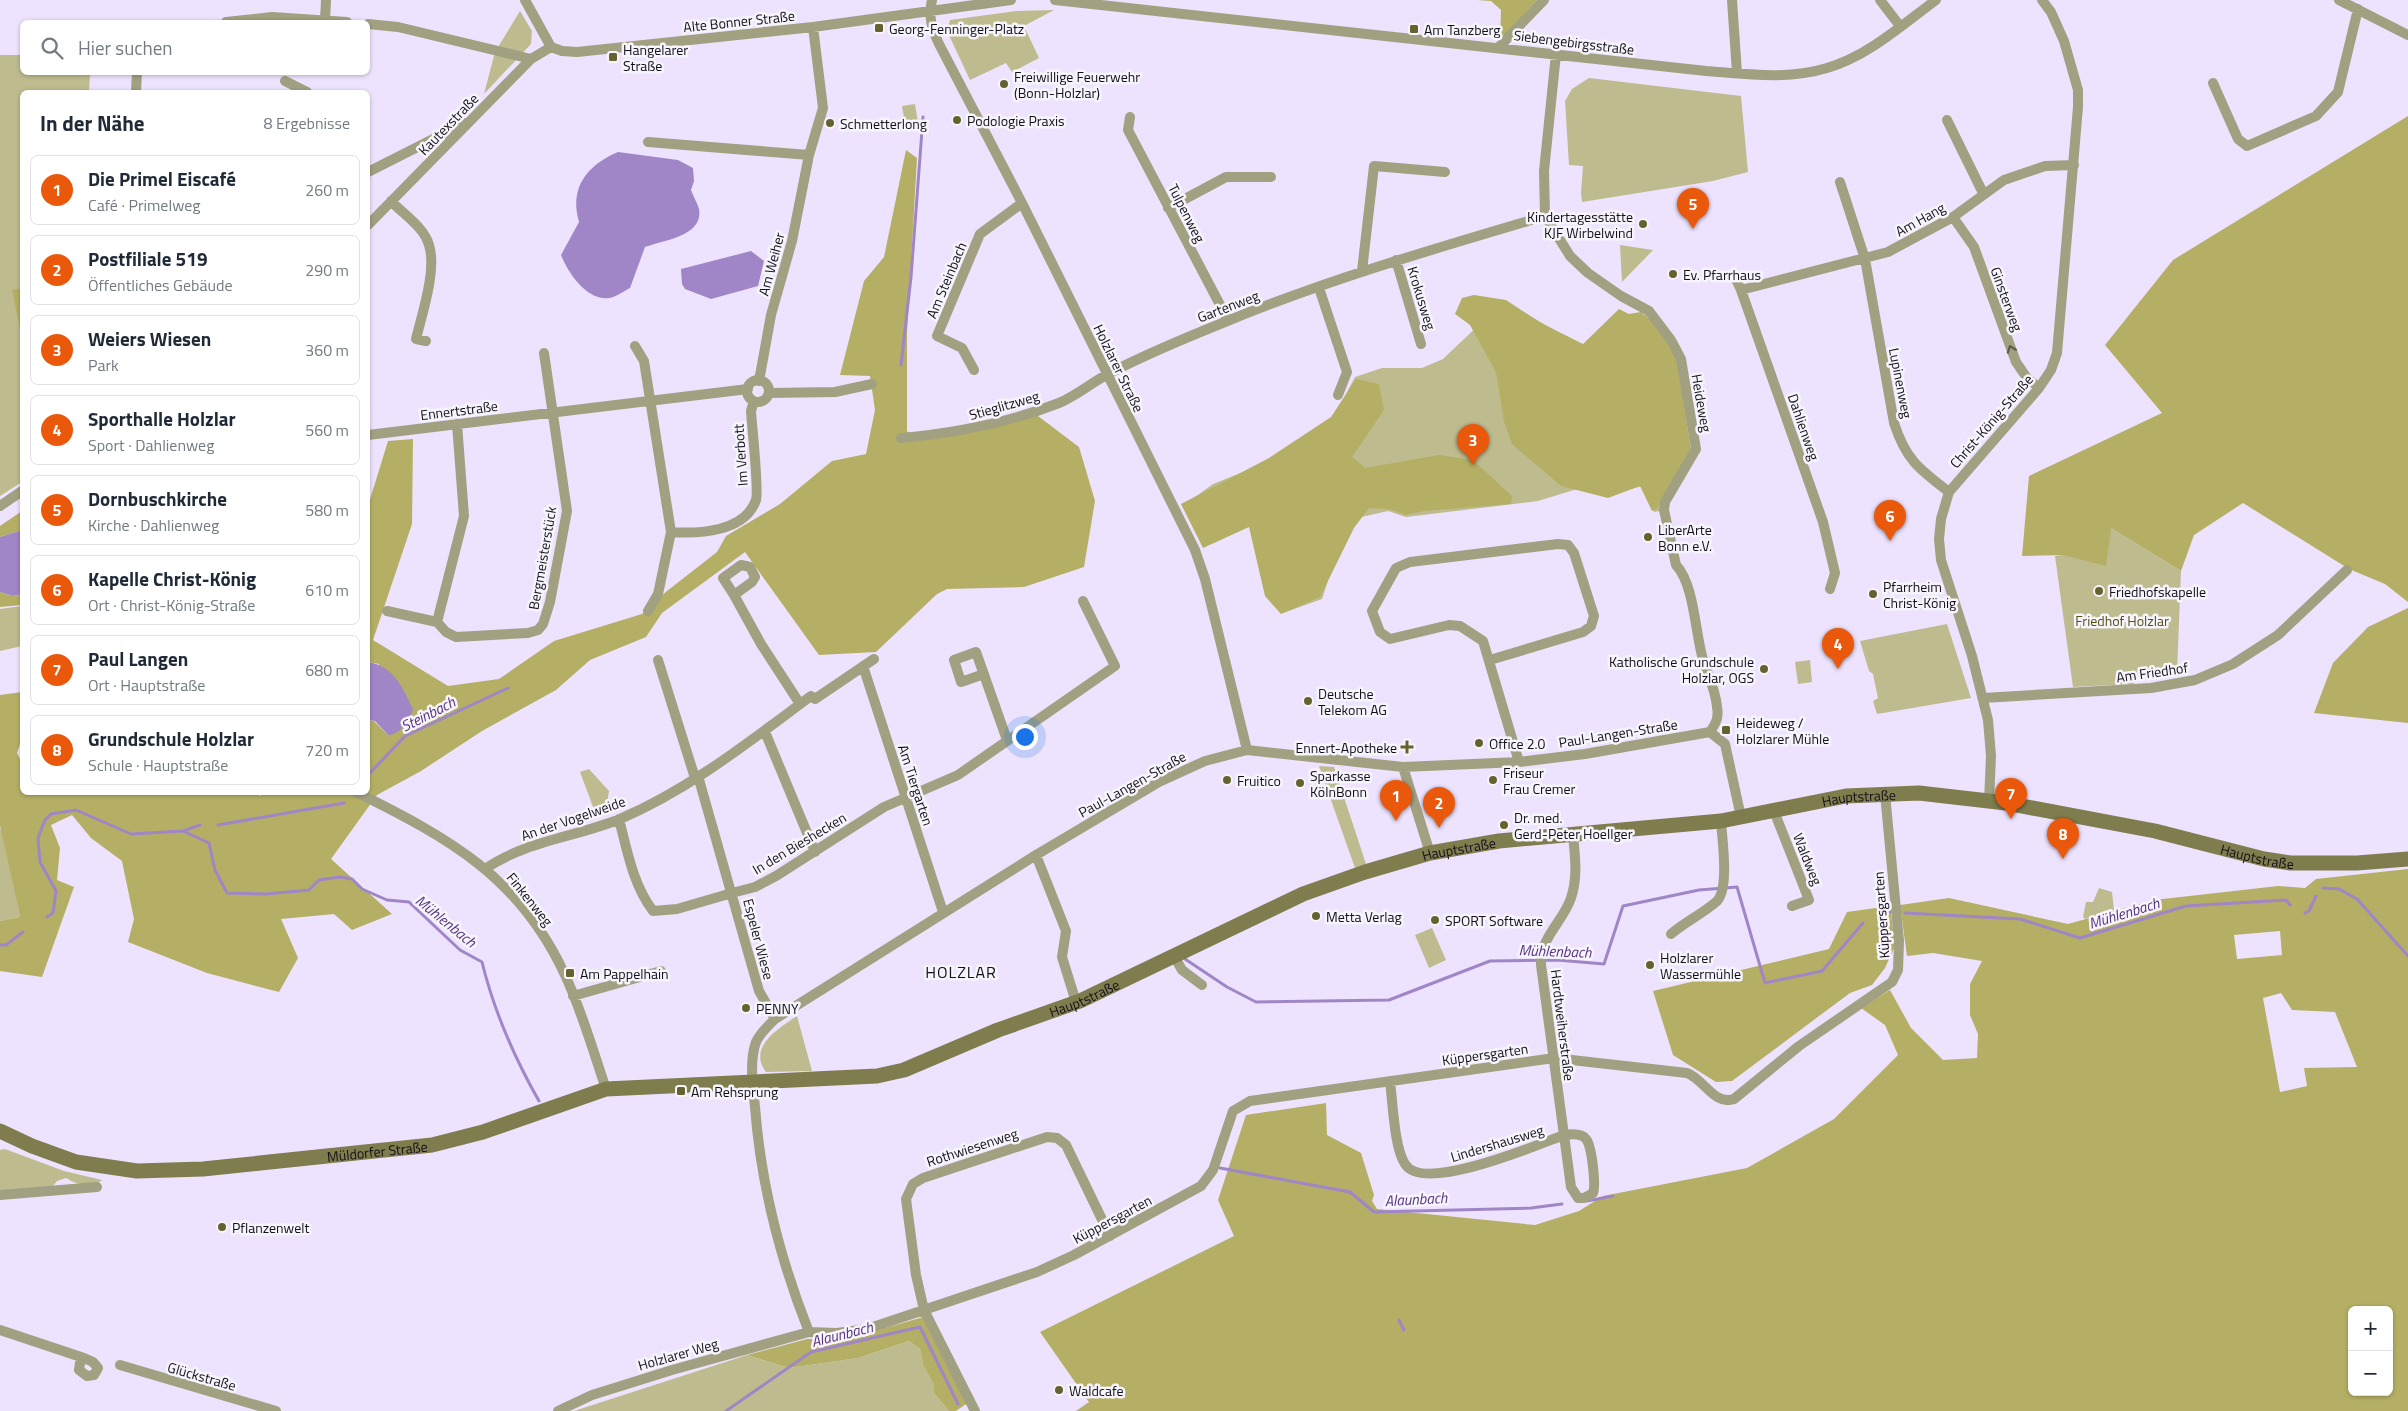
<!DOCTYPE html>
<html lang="de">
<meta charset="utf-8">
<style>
body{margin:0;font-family:"Titillium Web",sans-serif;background:#f2f2f3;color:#1f2937}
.controls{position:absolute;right:15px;bottom:15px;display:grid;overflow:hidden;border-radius:8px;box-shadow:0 1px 4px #0004}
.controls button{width:45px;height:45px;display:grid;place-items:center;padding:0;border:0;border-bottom:1px solid #e0e1e3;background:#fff;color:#1f2937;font:25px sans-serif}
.you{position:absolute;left:1024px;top:736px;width:18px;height:18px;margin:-12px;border:4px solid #fff;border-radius:50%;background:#1a73e8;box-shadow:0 0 0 8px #1a73e833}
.badge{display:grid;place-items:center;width:32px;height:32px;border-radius:50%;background:#ea580c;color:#fff;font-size:16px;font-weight:700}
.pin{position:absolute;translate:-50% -41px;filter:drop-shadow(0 1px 2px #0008)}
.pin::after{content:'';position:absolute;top:26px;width:18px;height:15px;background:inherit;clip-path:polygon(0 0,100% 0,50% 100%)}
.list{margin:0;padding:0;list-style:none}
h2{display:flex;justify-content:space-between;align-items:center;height:65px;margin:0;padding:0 20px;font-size:21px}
h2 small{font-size:16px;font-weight:400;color:#747a83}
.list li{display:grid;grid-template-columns:32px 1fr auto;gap:15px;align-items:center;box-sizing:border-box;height:70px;margin:0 10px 10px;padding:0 10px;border:1px solid #e0e1e3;border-radius:8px}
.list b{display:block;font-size:19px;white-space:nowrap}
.list p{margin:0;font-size:16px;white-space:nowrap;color:#747a83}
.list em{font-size:16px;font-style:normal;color:#747a83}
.icon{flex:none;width:28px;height:28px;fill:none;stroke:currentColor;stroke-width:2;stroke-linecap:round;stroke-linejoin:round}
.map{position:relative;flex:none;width:2408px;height:1411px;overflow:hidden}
.search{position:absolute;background:#fff;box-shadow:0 1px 4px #0004;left:20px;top:20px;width:350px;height:55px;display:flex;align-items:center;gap:12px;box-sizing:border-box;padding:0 18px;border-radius:8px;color:#747a83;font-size:19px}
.panel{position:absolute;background:#fff;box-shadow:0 1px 4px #0004;left:20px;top:90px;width:350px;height:705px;border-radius:8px}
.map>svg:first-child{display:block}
.green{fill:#bebb8e}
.forest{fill:#b4af64;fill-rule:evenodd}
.water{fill:#a086c7}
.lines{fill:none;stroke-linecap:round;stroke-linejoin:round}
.stream{stroke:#a086c7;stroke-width:3}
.street{stroke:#a1a080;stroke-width:10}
.secondary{stroke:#7f7c4d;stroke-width:15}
.oneway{stroke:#5a584d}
.poi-dot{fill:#66622f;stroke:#f7f5fb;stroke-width:2}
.labels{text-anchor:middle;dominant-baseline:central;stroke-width:5;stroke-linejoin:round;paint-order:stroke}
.street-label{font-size:14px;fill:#130f1a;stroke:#f7f5fb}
.poi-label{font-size:14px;fill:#130f1a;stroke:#f7f5fb;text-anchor:start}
.park-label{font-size:14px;fill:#544f16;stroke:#f7f5fb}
.water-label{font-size:15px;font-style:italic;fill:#553280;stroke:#f7f5fb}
.quarter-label{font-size:16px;letter-spacing:1px;fill:#130f1a;stroke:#f7f5fb}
</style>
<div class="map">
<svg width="2408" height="1411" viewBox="0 0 2408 1411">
<rect width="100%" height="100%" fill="#ede3fe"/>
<path class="green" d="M1054,10L1024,26L1039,58L1012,72L1006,63L970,80L947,31L950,20L1016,11Z
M520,11L532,31L531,44L484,94L495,52Z
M0,55H22V72L90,73L89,92H22V482L0,496Z
M1589,78L1741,96L1748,172L1713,181L1582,202L1581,193L1583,166L1569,165L1565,101L1572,89Z
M915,104L918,123L905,124L902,106Z
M1620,245L1653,250L1622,282Z
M1504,301L1582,346L1646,314L1665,333L1660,511L1654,512L1646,485L1604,496L1600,482L1538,501L1406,517L1388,511L1348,520L1322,599L1283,613L1254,524L1184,505L1213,484L1302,448L1331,422L1355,377L1382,368H1422L1443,359Z
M2111,528L2181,571L2177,673L2139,675L2133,684L2073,687L2055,556L2063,555Z
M22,606V646L0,651V609Z
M1947,624L1971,698L1877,714L1873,701L1878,698L1873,674L1869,671L1860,641Z
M1810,660L1812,682L1798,684L1795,662Z
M1319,766L1334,767L1366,864L1355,868Z
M589,769L609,791L607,803L595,812L580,772Z
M1,829L20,917L0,921V830Z
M2099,888L2112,892L2114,910L2085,919L2083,917L2086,902H2093Z
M1432,928L1446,960L1429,968L1415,935Z
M797,1016L812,1071L766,1072C747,1047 779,1028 797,1016Z
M5,1149L64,1171L102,1180C91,1190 76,1184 66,1178L57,1181L53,1186L0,1191V1150Z
M909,1341L920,1349L923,1365L934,1385L933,1392L949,1411H574L747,1355L789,1368L858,1358Z"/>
<path class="forest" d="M1477,0H1537L1500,40L1501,10L1491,1Z
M2408,116V602L2385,584L2349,569L2243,503L2194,535L2181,571L2111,528L2106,566L2063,555L2022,556L2029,476L2162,413L2105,345L2173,260Z
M906,150L917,158L907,333V431L910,435L1034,413L1079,447L1095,501L1084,567L1024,587L947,589L937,594L876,652L819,655L745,552L662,613L646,637L590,660L556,690L482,731L421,771L377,795L331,859L392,914L352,930L334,914L281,919L298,958L279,992L207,973L128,942L134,919L122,861L91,838L72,815L51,825L60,848L57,880L74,887L42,977L0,971V921L20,917L0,826V695L22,692V738L17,753L22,763V792H88L93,795L97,792H257L260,796L265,792H368V720L374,721L388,735L379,664L368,662V506L388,441L413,439L412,524L373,640L448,686L499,679L554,641L642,614L667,591L717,552L726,536L780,504L832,461L866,454L875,410L870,376L840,375L864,281L884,257Z
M22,288V338L12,290Z
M1474,295L1506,300L1541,323L1583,344L1619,309L1629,314L1641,312L1663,333L1676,354L1691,450L1657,509L1652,511L1640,486L1608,498L1561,486L1512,444L1504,421L1496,372L1470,325L1455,314L1462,298Z
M1356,379L1379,384L1384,410L1352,457L1365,468L1439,455L1473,460L1512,496L1511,504L1424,511L1406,515L1389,509L1369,508L1354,528L1320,597L1281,614L1265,596L1249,527L1203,548L1181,504L1269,458L1331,417Z
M22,511V530L0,537V526Z
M0,592L13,596L22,594V605L0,607Z
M2408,608V723L2314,713L2333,663L2368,627Z
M2408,869V1411H1076L1089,1402L1040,1332L1234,1236L1218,1200L1246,1115L1326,1103L1327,1135L1361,1153L1374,1195L1372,1201L1377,1209L1535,1225L1579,1211L1603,1196L1747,1168L1834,1119L1898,1055L1885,1025L1861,1008L1890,990L1911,1028L1943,1060L1977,1058L1978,1034L1970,1015V984L1982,961L1933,953L1907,956L1900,905L1949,898L2068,924L2154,900L2278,886L2305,888L2316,879ZM2280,931L2282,955L2237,959L2234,935ZM2281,993L2292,1010L2335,1012L2357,1067L2304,1068L2307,1086L2280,1092L2263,998ZM2352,1310H2389V1392H2352Z
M1890,906L1895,946L1885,968L1872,985L1850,993L1732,1081L1716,1082L1673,1055L1653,991L1829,949L1847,912Z
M923,1317L972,1400L956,1411H949L933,1392L934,1385L923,1365L920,1349L909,1341L858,1358L789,1368L747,1355L807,1339H836L868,1333Z"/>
<path class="water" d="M618,152L678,160L693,168L694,181L691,190C693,196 697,202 699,209C704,236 663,240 645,247L630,288C624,291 616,297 609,298C587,301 568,273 561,255L579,222C569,188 587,165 618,152Z
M751,251L764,261L758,286L711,299L685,289L682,284L681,269Z
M22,530V594L13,596L0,592V537Z
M368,662C394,666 402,687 413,709C410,720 401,734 388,735L375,721L368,720Z"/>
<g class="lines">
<path class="stream" d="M901,365L911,277L923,117
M368,775L405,736L508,688
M218,825L344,803
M183,831L200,825
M2323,888L2339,889L2357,899L2408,956
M1881,913L1890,912
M1905,913L2020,919L2080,938L2186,906L2286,900L2290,905
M2305,913L2309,911L2316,896
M47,917L53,913L56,891L40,862L38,838L45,820L51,814L76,810L131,834L183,831L209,843L215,870L227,893L266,894L309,890L319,880L340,877L352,879L362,889L387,900L409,902L460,950L482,962C494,1011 514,1057 539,1101
M0,945H6L23,932
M1185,959L1227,987L1256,1002L1389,1000L1490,961L1557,960L1604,964L1623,906L1699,890L1737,887L1765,983L1822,971L1863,923
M1220,1168L1350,1192L1374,1212L1531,1208L1562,1204
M1587,1201L1613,1196
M1399,1320L1404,1330
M726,1411L811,1352L920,1327L958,1404"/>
<path class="street" d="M525,0L551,47
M932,0C928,17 932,29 939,44L1022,203L1195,550L1205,579L1247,750
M1055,0L1706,71C1746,74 1788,80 1827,68C1868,56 1902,25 1936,0
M1732,0L1737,73
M1880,0L1900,26
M2339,0L2408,35
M325,20L326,0
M226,22L272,17L347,22
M368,24L398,27L531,59
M551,47L562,51L577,52L813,27L1011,0
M1499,47L1544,0
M1556,54L1544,171L1545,216L1570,256L1588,273L1621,296L1649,311L1671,340L1681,359L1696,449L1665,502L1664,510L1676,565C1695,585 1695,636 1704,663C1709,677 1716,692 1717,707C1719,718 1716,723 1710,732
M285,81L307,92
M2213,83L2238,139L2247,146L2316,116L2338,92L2358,9
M136,92L137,72
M1130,117L1128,130L1228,320
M1947,120L1983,193
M648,142L809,155
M368,172L465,123
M1840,182L1865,259L1894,423C1906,460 1919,469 1949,492
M391,201C403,214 424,227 429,245C437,270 422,314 416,339L426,341
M1168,208L1226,177H1271
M1953,217L1974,247L2016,362L2027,378L2039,388
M368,225L531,59L551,47
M1396,260L1421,344
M1362,271L1374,166L1445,172
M1735,277L1741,290L1823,522L1835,573L1830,589
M1319,288L1347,372L1338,395
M1741,290L1888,252L1953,217L2004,180L2045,166L2074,165
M635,346L644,361L671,532L658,594L648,611
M974,370L962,348L937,336L980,234L1022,203
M747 391a11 11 0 1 1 22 0a11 11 0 1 1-22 0Z
M759,381L771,315L792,241L809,155L823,108L813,27
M769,393L835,392L872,384
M457,424L464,516L437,622L446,632L456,637L528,633L538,630L543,624L550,602L567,511L544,353
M368,435L748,389
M901,438C955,433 1008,423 1059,403C1076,396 1091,383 1108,374C1146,354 1185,338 1225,322C1329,279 1437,248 1545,216
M0,506L22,491
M671,532C699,534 745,532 756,500C759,490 752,427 751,411L754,401
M741,565L750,567L755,577L752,582L734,595L723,578Z
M734,595L761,644L800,704
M387,611L437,622
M658,660L695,778
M1490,660L1583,632L1591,626L1594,616L1574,553L1568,545L1558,544L1410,562L1396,568L1372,611L1380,632L1390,639L1449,625L1460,626L1483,641L1519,762
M863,666L943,912
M984,674L961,682L954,660L976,652L1007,740
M1983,698L2151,688L2195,680L2233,664L2278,635L2347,570
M765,732L815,852
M1710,732L1725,744L1741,817
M1403,767L1430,853
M698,776L759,991L775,1019
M356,792C449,838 520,877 565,975C582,1011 593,1051 606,1089
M1989,801L1991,756L1988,720L1972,656L1941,560L1939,539L1941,519L1949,492L2039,388L2051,370L2057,353L2078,107V90L2064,41L2051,12L2042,0
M1774,811L1809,900L1792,906
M619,819C627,850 633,885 653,911L677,909L732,893L755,887L776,876L884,807L958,775L1115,666L1083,601
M1036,855L1066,931L1062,957L1076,1002
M485,869C525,841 576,837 620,819C690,789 750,741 811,696L815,699L874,659
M1671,934C1685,922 1702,914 1716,902C1730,890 1722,839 1721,821
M1174,956L1182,970L1202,985
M573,996L661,971
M1390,1082C1393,1103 1394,1147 1405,1164C1423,1194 1537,1145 1564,1135C1571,1134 1582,1133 1586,1139C1592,1146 1596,1186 1593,1193L1584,1198H1578L1571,1187L1541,965C1540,937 1563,922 1571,898C1578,877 1575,856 1573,835
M0,1195L97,1187
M0,1330L84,1358L93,1362L98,1368L94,1375L87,1376L79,1370L80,1363L84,1358
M809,1332C780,1259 761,1185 755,1107C753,1086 749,1062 756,1042C760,1033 768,1026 775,1019L1036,855L1159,782L1205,761L1247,750L1403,767L1519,762L1585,754L1710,732
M120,1365L276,1411
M558,1411L592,1395L672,1370L809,1332L837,1333L867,1329L1037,1272L1074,1255L1201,1186L1213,1170L1233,1111L1250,1101L1554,1058L1687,1073C1704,1079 1714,1106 1734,1099L1799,1046L1892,982L1898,970L1899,941L1885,794
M975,1411L924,1310L916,1275L906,1199L913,1184L923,1178L1047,1137L1057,1138L1066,1145L1110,1236"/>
<path class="secondary" id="s1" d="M0,1131L32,1146L76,1162L137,1171L203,1169L432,1145L483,1132L606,1089L877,1076L904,1070L998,1030L1080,1001L1303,894L1365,872L1430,853L1499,841L1721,821L1846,796L1919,793L2006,803L2155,831L2264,859L2290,863H2357L2408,859"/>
</g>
<defs><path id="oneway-chevron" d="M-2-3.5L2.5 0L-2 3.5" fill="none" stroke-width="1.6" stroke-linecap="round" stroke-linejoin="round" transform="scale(1.25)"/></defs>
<use class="oneway" href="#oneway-chevron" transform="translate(2011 349) rotate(-110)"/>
<g class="poi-dot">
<rect x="874" y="23" width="10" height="10" rx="2.5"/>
<rect x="1409" y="24" width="10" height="10" rx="2.5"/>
<rect x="608" y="52" width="10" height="10" rx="2.5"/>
<circle cx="1004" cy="84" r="5"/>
<circle cx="957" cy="120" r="5"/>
<circle cx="830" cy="123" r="5"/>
<circle cx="1643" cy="224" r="5"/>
<circle cx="1673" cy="274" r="5"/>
<circle cx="1648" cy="537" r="5"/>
<circle cx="2099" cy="591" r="5"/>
<circle cx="1873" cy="594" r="5"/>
<circle cx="1764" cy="669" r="5"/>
<circle cx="1308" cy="701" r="5"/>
<rect x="1721" y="725" width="10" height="10" rx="2.5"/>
<circle cx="1479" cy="743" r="5"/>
<path d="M1404.5 739.5h5v5h5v5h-5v5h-5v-5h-5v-5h5z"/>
<circle cx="1227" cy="780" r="5"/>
<circle cx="1493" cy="780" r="5"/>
<circle cx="1300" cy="783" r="5"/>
<circle cx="1504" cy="825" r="5"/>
<circle cx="1316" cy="916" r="5"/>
<circle cx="1435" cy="920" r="5"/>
<circle cx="1650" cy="965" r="5"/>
<rect x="565" y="968" width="10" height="10" rx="2.5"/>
<circle cx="746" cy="1008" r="5"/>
<rect x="676" y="1086" width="10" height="10" rx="2.5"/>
<circle cx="222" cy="1227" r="5"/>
<circle cx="1059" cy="1390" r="5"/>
</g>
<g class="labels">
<g class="street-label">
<text transform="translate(739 21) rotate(-6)">Alte Bonner Straße</text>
<text transform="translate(1574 42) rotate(7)">Siebengebirgsstraße</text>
<text transform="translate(448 124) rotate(-46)">Kautexstraße</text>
<text transform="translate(1187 213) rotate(63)">Tulpenweg</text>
<text transform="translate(1920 219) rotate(-29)">Am Hang</text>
<text transform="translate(771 264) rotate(-75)">Am Weiher</text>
<text transform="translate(946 280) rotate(-67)">Am Steinbach</text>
<text transform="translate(1422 298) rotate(73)">Krokusweg</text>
<text transform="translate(2007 299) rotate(70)">Ginsterweg</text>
<text transform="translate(1228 306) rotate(-21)">Gartenweg</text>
<text transform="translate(1119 368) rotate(64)">Holzlarer Straße</text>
<text transform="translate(1901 383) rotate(79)">Lupinenweg</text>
<text transform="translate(1702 403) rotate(80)">Heideweg</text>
<text transform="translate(1004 405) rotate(-16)">Stieglitzweg</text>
<text transform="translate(459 410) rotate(-7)">Ennertstraße</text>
<text transform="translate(1991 421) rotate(-49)">Christ-König-Straße</text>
<text transform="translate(1804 427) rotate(71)">Dahlienweg</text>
<text transform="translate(740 455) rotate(-94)">Im Verbott</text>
<text transform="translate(542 558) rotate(-80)">Bergmeisterstück</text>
<text transform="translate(2152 672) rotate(-8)">Am Friedhof</text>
<text transform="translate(1618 733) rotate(-9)">Paul-Langen-Straße</text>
<text transform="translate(1132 784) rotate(-29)">Paul-Langen-Straße</text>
<text transform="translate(916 785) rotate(72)">Am Tiergarten</text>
<text stroke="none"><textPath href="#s1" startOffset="1925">Hauptstraße</textPath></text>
<text transform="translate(573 818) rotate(-19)">An der Vogelweide</text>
<text transform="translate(799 843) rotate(-31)">In den Bieshecken</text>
<text stroke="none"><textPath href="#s1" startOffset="1521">Hauptstraße</textPath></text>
<text stroke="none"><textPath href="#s1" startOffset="2330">Hauptstraße</textPath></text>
<text transform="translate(1808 859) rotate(68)">Waldweg</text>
<text transform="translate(530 899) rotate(51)">Finkenweg</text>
<text transform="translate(1881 915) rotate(-94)">Küppersgarten</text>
<text transform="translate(759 939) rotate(75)">Espeler Wiese</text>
<text stroke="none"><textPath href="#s1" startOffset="1116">Hauptstraße</textPath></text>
<text transform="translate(1563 1025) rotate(83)">Hardtweiherstraße</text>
<text transform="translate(1485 1054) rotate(-8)">Küppersgarten</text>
<text transform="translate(1497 1143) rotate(-17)">Lindershausweg</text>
<text transform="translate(972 1147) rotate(-18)">Rothwiesenweg</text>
<text stroke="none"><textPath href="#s1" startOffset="385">Müldorfer Straße</textPath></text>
<text transform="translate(1112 1219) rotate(-28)">Küppersgarten</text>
<text transform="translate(678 1354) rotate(-16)">Holzlarer Weg</text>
<text transform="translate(202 1376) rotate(16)">Glückstraße</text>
</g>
<g class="poi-label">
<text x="889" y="28">Georg-Fenninger-Platz</text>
<text x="1424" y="29">Am Tanzberg</text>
<text x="623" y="49">Hangelarer<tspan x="623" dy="16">Straße</tspan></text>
<text x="1014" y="76">Freiwillige Feuerwehr<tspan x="1014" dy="16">(Bonn-Holzlar)</tspan></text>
<text x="967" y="120">Podologie Praxis</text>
<text x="840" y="123">Schmetterlong</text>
<text x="1633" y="216" text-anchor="end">Kindertagesstätte<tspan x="1633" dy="16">KJF Wirbelwind</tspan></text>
<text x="1683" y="274">Ev. Pfarrhaus</text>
<text x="1658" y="529">LiberArte<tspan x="1658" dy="16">Bonn e.V.</tspan></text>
<text x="1883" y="586">Pfarrheim<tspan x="1883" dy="16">Christ-König</tspan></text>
<text x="2109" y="591">Friedhofskapelle</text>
<text x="1754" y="661" text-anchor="end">Katholische Grundschule<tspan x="1754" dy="16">Holzlar, OGS</tspan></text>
<text x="1318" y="693">Deutsche<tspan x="1318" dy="16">Telekom AG</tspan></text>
<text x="1736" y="722">Heideweg /<tspan x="1736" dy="16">Holzlarer Mühle</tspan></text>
<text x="1489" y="743">Office 2.0</text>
<text x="1397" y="747" text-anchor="end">Ennert-Apotheke</text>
<text x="1503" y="772">Friseur<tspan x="1503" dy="16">Frau Cremer</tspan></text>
<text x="1310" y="775">Sparkasse<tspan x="1310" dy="16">KölnBonn</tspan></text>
<text x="1237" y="780">Fruitico</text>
<text x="1514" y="817">Dr. med.<tspan x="1514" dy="16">Gerd-Peter Hoellger</tspan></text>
<text x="1326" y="916">Metta Verlag</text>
<text x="1445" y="920">SPORT Software</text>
<text x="1660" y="957">Holzlarer<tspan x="1660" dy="16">Wassermühle</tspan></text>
<text x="580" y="973">Am Pappelhain</text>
<text x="756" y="1008">PENNY</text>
<text x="691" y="1091">Am Rehsprung</text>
<text x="232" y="1227">Pflanzenwelt</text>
<text x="1069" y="1390">Waldcafe</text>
</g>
<g class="park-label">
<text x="2122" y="620">Friedhof Holzlar</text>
</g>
<g class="water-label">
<text transform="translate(428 714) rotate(-27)">Steinbach</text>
<text transform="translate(2124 913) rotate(-17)">Mühlenbach</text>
<text transform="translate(446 921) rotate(39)">Mühlenbach</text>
<text transform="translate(1555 951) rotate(2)">Mühlenbach</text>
<text transform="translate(1416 1199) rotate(-3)">Alaunbach</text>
<text transform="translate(842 1334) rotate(-14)">Alaunbach</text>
</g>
<g class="quarter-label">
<text x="961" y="972">HOLZLAR</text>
</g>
</g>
</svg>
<div class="controls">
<button>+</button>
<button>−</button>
</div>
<div class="you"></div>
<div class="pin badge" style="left:1396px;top:821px">1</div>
<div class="pin badge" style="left:1439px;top:828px">2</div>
<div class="pin badge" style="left:1473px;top:465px">3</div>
<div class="pin badge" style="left:1838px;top:669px">4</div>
<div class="pin badge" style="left:1693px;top:229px">5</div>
<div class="pin badge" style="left:1890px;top:541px">6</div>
<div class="pin badge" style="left:2011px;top:819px">7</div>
<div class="pin badge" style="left:2063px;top:859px">8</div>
<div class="search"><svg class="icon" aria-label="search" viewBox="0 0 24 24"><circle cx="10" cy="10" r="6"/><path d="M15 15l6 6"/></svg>Hier suchen</div>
<section class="panel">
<h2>In der Nähe<small>8 Ergebnisse</small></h2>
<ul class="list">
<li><span class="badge">1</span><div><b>Die Primel Eiscafé</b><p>Café · Primelweg</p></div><em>260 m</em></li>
<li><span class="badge">2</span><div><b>Postfiliale 519</b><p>Öffentliches Gebäude</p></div><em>290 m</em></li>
<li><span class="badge">3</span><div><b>Weiers Wiesen</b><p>Park</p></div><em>360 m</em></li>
<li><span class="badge">4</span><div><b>Sporthalle Holzlar</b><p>Sport · Dahlienweg</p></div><em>560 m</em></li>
<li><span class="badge">5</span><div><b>Dornbuschkirche</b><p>Kirche · Dahlienweg</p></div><em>580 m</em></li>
<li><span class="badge">6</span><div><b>Kapelle Christ-König</b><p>Ort · Christ-König-Straße</p></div><em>610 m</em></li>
<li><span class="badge">7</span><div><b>Paul Langen</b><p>Ort · Hauptstraße</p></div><em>680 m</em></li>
<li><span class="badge">8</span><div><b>Grundschule Holzlar</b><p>Schule · Hauptstraße</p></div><em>720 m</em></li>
</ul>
</section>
</div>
